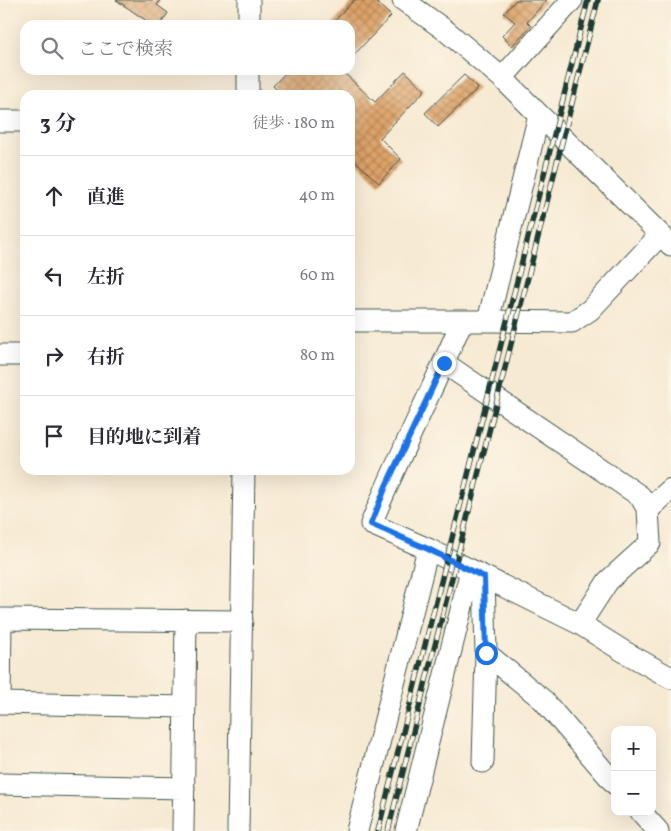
<!DOCTYPE html>
<html lang="ja">
<meta charset="utf-8">
<style>
body{margin:0;font-family:Vollkorn,"Noto Serif JP",serif;background:#f2f2f3;color:#2b2b33}
.controls{position:absolute;right:15px;bottom:15px;display:grid;overflow:hidden;border-radius:10px;box-shadow:0 5px 20px #0002}
.controls button{width:45px;height:45px;display:grid;place-items:center;padding:0;border:0;border-bottom:1px solid #e1e1e2;background:#fff;color:#2b2b33;font:25px sans-serif}
.stop{position:absolute;width:15px;height:15px;margin:-11px;border:4px solid #1a73e8;border-radius:50%;background:#fff}
.stop.end{background:#1a73e8;border-color:#fff;box-shadow:0 1px 5px #0008}
.list{margin:0;padding:0;list-style:none}
h2{display:flex;justify-content:space-between;align-items:center;height:65px;margin:0;padding:0 20px;font-size:21px}
h2 small{font-size:16px;font-weight:400;color:#7c7c81}
.list li{display:grid;grid-template-columns:32px 1fr auto;gap:15px;align-items:center;box-sizing:border-box;height:80px;padding:0 20px;border-top:1px solid #e1e1e2}
.list b{display:block;font-size:19px;white-space:nowrap}
.list em{font-size:16px;font-style:normal;color:#7c7c81}
.icon{flex:none;width:28px;height:28px;fill:none;stroke:currentColor;stroke-width:2;stroke-linecap:round;stroke-linejoin:round}
.map{position:relative;flex:none;width:671px;height:831px;overflow:hidden}
.search{position:absolute;background:#fff;box-shadow:0 5px 20px #0002;left:20px;top:20px;width:335px;height:55px;display:flex;align-items:center;gap:12px;box-sizing:border-box;padding:0 18px;border-radius:15px;color:#7c7c81;font-size:19px}
.panel{position:absolute;background:#fff;box-shadow:0 5px 20px #0002;left:20px;top:90px;width:335px;height:385px;border-radius:15px}
.map>svg:first-child{display:block}
.building{fill:url(#building-cross-hatch)}
.lines{fill:none;stroke-linecap:round;stroke-linejoin:round}
.minor-casing{stroke:#3f574c;stroke-width:23}
.minor{stroke:#fff;stroke-width:21}
.rail-casing{stroke:#1f3d34;stroke-width:5.5}
.rail{stroke:#fcf5e5;stroke-width:4;stroke-dasharray:11;stroke-linecap:butt}
.route{stroke:#1a73e8;stroke-width:6}
</style>
<div class="map">
<svg width="671" height="831" viewBox="0 0 671 831">
<defs>
<pattern id="building-cross-hatch" width="8" height="8" patternUnits="userSpaceOnUse" patternTransform="scale(1.25)"><rect width="8" height="8" fill="#dea268"/><path d="M0 0l8 8M0 8l8-8" fill="none" stroke="#b38556"/></pattern>
</defs>
<rect width="100%" height="100%" fill="#fcf5e5"/>
<filter id="ink" filterUnits="userSpaceOnUse"><feTurbulence type="fractalNoise" baseFrequency=".02" numOctaves="2"/><feDisplacementMap in="SourceGraphic" scale="10" xChannelSelector="R" yChannelSelector="G"/><feConvolveMatrix kernelMatrix="1 2 1 2 8 2 1 2 1" color-interpolation-filters="sRGB"/></filter>
<filter id="wash" filterUnits="userSpaceOnUse"><feTurbulence type="fractalNoise" baseFrequency=".0096" numOctaves="4" result="noise"/><feDisplacementMap in="SourceGraphic" scale="20" xChannelSelector="R" yChannelSelector="G"/><feGaussianBlur stdDeviation="1.12" result="paint"/><feColorMatrix in="noise" values="0 0 0 0 0 0 0 0 0 0 0 0 0 0 0 0 0 1.4 0 .05"/><feComposite in="paint" operator="in"/></filter>
<g filter="url(#wash)">
<rect width="100%" height="100%" fill="#f7ead3"/>
<g id="blocks">
<path class="building" d="M116,0H160L157,5L168,13L160,25H153Z
M354,0H374L391,16L350,59V25H331Z
M516,0H547L527,22L531,26L512,46L502,36L515,22L504,13Z
M288,70H341L375,102L405,71L425,90L380,138L401,159L379,183L350,156V95H272L277,90L273,86Z
M464,75L478,88L438,127L425,113Z"/>
</g>
</g>
<g filter="url(#ink)">
<use href="#blocks" fill-opacity="0" stroke="#3f574c" stroke-width="1"/>
<g class="lines">
<g class="minor-casing">
<path id="minor" d="M403,0L445,30L502,78L671,245
M249,25V0
M502,78L572,0
M248,95V70
M0,121H25
M350,321H488L572,322L590,310L660,235
M462,321C433,389 399,455 371,524L428,549L580,624
M488,321L539,115
M0,355H25
M444,363L640,496L648,510
M671,489L648,510L650,543L608,581L580,624L623,651L671,678
M0,619L242,621
M486,653L543,700L615,784
M0,702L1,620
M0,703L185,707
M483,762L486,653L484,577
M0,784L184,788
M641,812L658,831
M183,831L186,620
M238,831L244,470
M357,831L428,549
M406,831L471,570"/>
</g>
<use href="#minor" class="minor"/>
<g class="rail-casing">
<path id="rail" d="M378,831L588,0
M388,831L598,0"/>
</g>
<use href="#rail" class="rail"/>
</g>
</g>
<g class="lines" filter="url(#ink)">
<path class="route" d="M444,363L386,486L371,524L428,549L484,577L486,653"/>
</g>
</svg>
<div class="controls">
<button>+</button>
<button>−</button>
</div>
<div class="stop" style="left:486px;top:653px"></div>
<div class="stop end" style="left:444px;top:363px"></div>
<div class="search"><svg class="icon" aria-label="search" viewBox="0 0 24 24"><circle cx="10" cy="10" r="6"/><path d="M15 15l6 6"/></svg>ここで検索</div>
<section class="panel">
<h2>3 分<small>徒歩 · 180 m</small></h2>
<ul class="list">
<li><svg class="icon" aria-label="ahead" viewBox="0 0 24 24"><path d="M12 20V5M6 11l6-6 6 6"/></svg><div><b>直進</b></div><em>40 m</em></li>
<li><svg class="icon" aria-label="left" viewBox="0 0 24 24"><path d="M17 20v-9H6M10 6l-5 5 5 5"/></svg><div><b>左折</b></div><em>60 m</em></li>
<li><svg class="icon" aria-label="right" viewBox="0 0 24 24"><path d="M7 20v-9h11M14 6l5 5-5 5"/></svg><div><b>右折</b></div><em>80 m</em></li>
<li><svg class="icon" aria-label="arrive" viewBox="0 0 24 24"><path d="M6 21V4h12l-3 4 3 4H6"/></svg><div><b>目的地に到着</b></div></li>
</ul>
</section>
</div>
